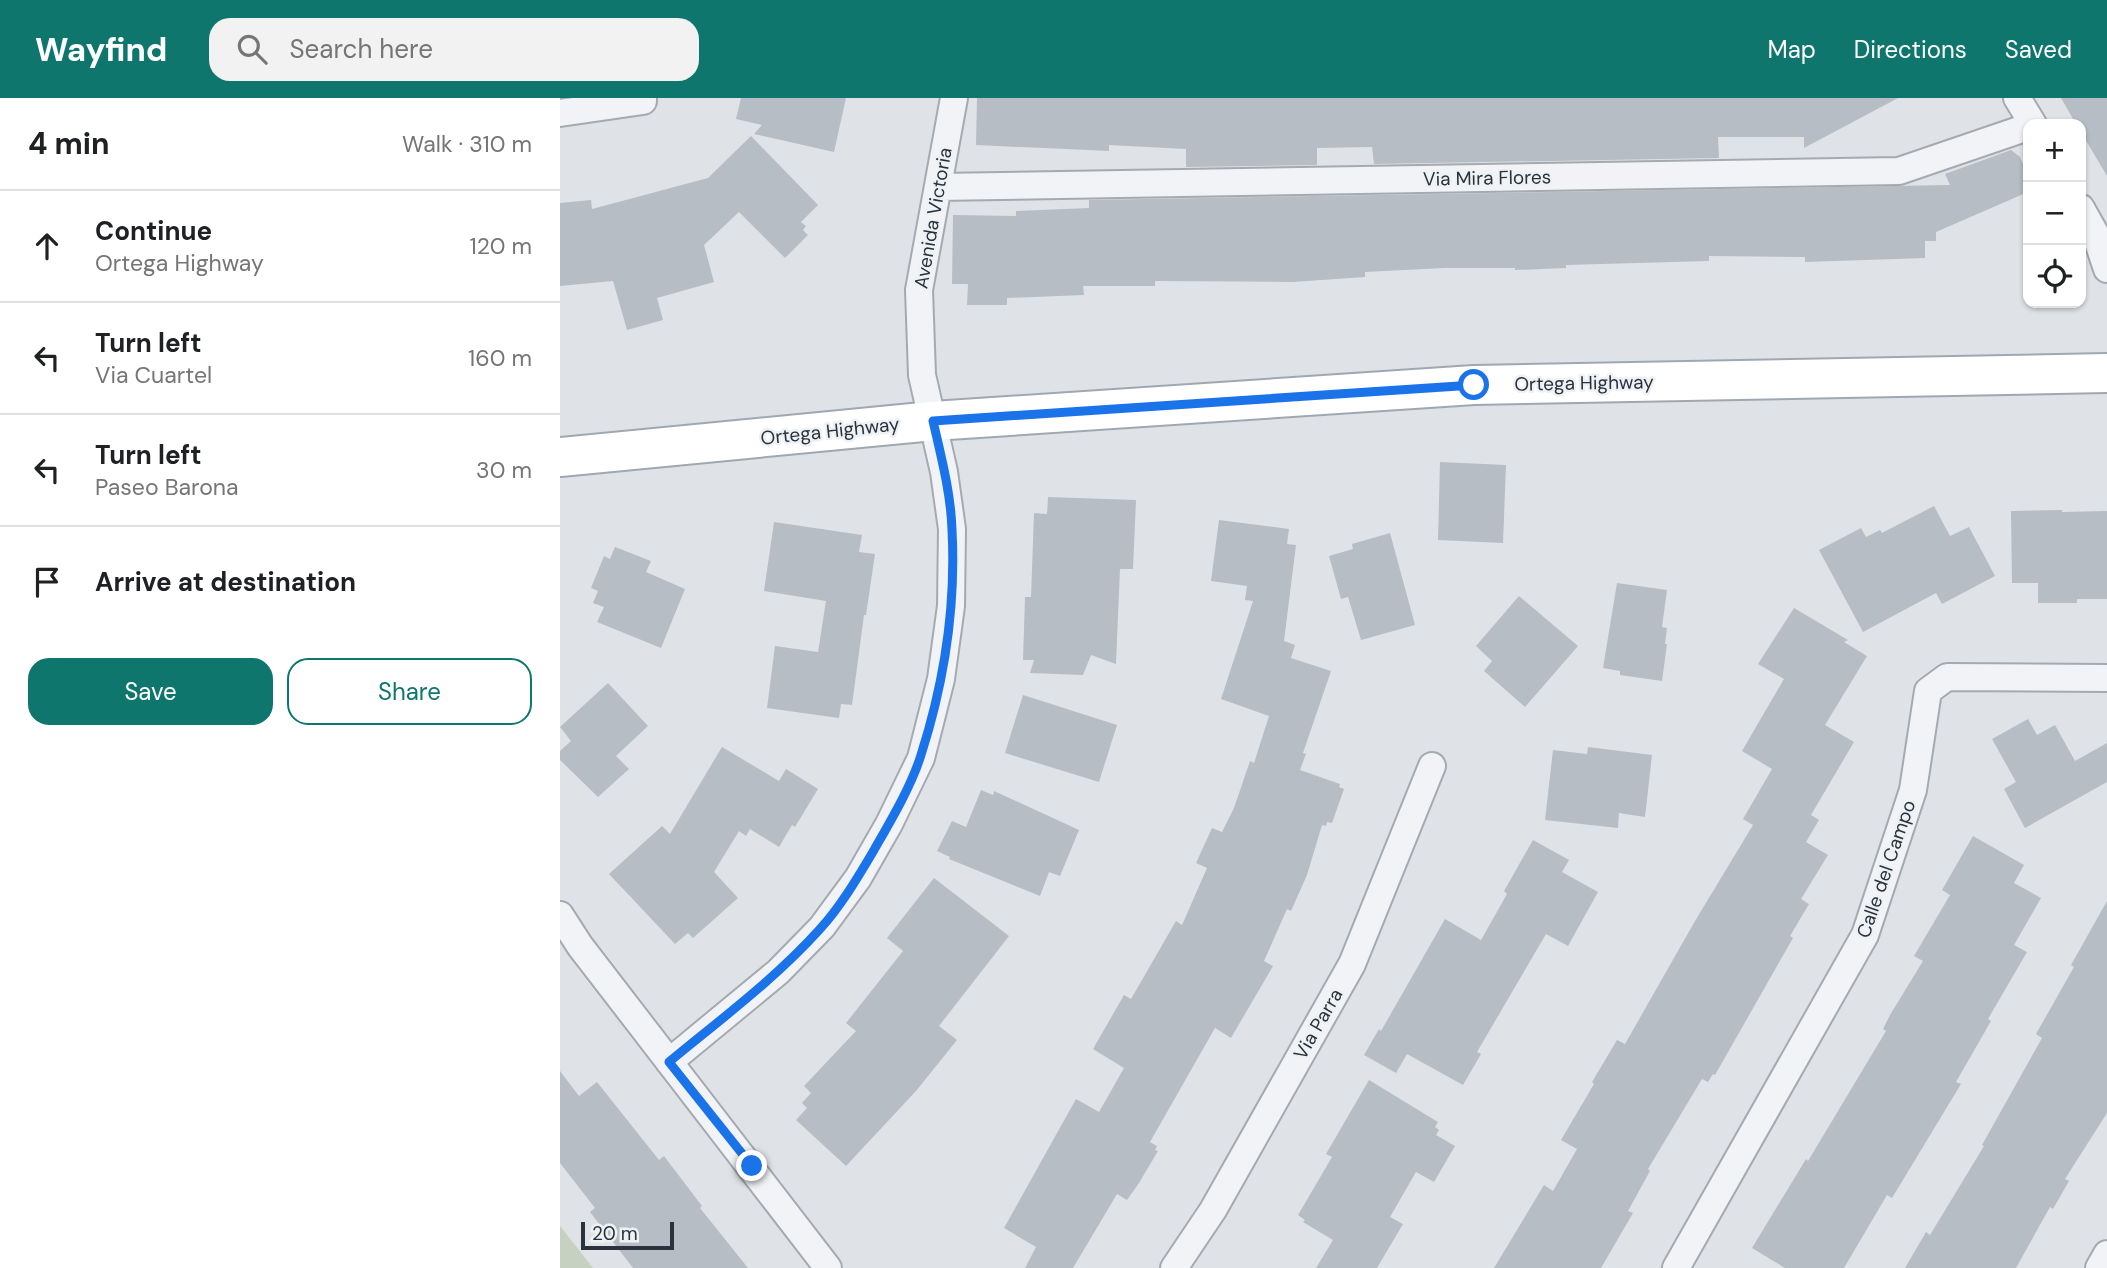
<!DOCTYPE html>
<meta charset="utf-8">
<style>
body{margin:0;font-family:"DM Sans",sans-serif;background:#f2f2f2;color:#202124}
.controls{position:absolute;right:21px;top:21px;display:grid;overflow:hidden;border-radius:14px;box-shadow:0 2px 5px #0004}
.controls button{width:63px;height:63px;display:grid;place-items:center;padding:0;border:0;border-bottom:2px solid #e0e0e0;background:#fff;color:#202124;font:35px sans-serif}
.scale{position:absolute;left:21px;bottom:18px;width:93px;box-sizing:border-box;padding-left:7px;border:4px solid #29323d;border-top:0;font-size:19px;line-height:24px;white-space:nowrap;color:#29323d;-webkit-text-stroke:5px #eef2f5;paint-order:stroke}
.stop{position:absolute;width:21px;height:21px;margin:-16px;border:5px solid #1a73e8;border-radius:50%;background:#fff}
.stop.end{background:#1a73e8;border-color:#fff;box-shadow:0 2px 7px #0008}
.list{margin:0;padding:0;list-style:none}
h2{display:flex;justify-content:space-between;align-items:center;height:91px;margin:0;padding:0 28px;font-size:30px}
h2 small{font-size:23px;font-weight:400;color:#757577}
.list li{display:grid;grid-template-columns:46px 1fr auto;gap:21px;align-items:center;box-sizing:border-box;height:112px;padding:0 28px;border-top:2px solid #e0e0e0}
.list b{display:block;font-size:26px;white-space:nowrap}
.list p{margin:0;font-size:23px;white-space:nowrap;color:#757577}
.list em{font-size:23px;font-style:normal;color:#757577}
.actions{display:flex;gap:14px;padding:21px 28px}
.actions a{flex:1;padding:16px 0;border:2px solid #0f766e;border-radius:21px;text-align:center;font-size:24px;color:#0f766e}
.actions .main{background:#0f766e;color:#fff}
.icon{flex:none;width:38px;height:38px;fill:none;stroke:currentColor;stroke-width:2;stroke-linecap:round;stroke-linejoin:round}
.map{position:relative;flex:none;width:1547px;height:1170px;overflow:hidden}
header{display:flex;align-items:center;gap:42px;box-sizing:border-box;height:98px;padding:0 35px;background:#0f766e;color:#fff}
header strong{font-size:33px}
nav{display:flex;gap:38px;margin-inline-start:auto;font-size:24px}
.search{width:490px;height:63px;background:#f2f2f2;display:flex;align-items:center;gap:18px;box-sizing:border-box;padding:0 24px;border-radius:21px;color:#757577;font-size:26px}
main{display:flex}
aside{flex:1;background:#fff}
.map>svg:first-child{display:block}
.green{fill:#c6d1c1}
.building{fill:#b7bdc4}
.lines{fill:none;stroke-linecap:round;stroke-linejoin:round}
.minor-casing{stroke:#a5aab1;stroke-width:30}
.primary-casing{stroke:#9fa8b2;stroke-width:42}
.minor{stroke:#f2f3f6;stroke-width:26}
.primary{stroke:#fff;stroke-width:38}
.route{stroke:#1a73e8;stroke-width:9}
.labels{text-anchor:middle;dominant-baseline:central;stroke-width:5;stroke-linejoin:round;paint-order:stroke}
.street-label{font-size:19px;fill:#29323d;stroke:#eef2f5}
</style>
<header>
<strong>Wayfind</strong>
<div class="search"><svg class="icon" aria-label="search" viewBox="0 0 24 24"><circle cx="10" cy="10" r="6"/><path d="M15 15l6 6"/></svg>Search here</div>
<nav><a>Map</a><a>Directions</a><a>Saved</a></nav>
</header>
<main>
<aside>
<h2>4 min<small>Walk · 310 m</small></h2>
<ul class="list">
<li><svg class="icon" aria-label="ahead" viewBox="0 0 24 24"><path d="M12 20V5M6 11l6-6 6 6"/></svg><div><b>Continue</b><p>Ortega Highway</p></div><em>120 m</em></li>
<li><svg class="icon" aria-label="left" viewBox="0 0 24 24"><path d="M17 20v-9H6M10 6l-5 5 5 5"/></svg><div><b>Turn left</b><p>Via Cuartel</p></div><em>160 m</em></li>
<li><svg class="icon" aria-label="left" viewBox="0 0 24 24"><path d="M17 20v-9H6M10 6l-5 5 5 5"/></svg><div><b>Turn left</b><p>Paseo Barona</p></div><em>30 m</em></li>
<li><svg class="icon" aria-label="arrive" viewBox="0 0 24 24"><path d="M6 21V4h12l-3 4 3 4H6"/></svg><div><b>Arrive at destination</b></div></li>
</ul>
<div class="actions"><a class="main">Save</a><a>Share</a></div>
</aside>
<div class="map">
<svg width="1547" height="1170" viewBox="0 0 1547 1170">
<rect width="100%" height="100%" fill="#dfe3e7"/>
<path class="green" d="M0,1128L33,1170H0Z"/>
<path class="building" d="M181,0H286L274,54L194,36L202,27L176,21Z
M417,0H1338L1244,50V39H1158L1159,60L814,66L812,49L757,50V67L626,69V51L549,47V53L416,47Z
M1501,0H1547V78L1521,34V26H1516Z
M191,38L258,107L241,124L246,128L243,132L248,137L225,160L179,114L144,147L154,184L97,200L103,222L67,232L53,183L0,188V105L31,102L32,111L148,80Z
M1451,52L1460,59L1468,78V94L1376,134V143H1365V160L1245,164V159L1149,158V163L1006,167V170L955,172V170H884L805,174V179L733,184L595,183V188H523L524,197L447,200V207H407L408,186H392L393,117L456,118V113L529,110V102L1390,87L1385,76Z
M880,364L946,367L943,445L878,442Z
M488,399L576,402L573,471H560L556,566L531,557L523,577L470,575L474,562H463L465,499H471L474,415L487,416Z
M1374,408L1390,438L1409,429L1435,478L1382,506L1376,495L1303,534L1259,452L1301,430L1306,439L1320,432L1322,435Z
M1502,412V414L1547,413V501H1517V505H1478V485H1452L1451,413Z
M659,422L729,431L727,446L736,447L724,543L735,547L731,560L771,573L743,655L746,656L740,672L780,686L779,689L784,691L772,725L767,724L766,728L762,727L747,777L731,813L727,811L704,863L713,868L671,940L655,930L590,1044L597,1048L595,1052L598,1053L579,1085L567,1102L557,1096L513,1170H465L476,1149L444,1130L516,1001L539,1014L564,970L533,951L564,897L571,901L616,823L622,827L647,770L636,765L652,730L662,734L674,710L690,663L694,665L709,618L661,601L693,503L685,502L687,488L651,483Z
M214,424L302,437L299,454L315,456L306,517H304L292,607L281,606L279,620L207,610L215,548L258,554L266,503L204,493Z
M830,435L855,527L801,542L788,499L781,501L769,458L793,451L792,446Z
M55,449L91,463L86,474L125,491L101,550L37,524L44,509L33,505L38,493L31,490L44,458L50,461Z
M1057,485L1107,492L1102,529L1107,530L1105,546H1107L1102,583L1060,577V573L1043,570Z
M959,498L1018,548L965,609L924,573L932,563L916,548Z
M1234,510L1288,542L1284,544L1307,558L1265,627L1294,644L1251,717L1259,722L1246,744L1268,757L1241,801L1249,806L1230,838L1233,840L1155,977L1153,976L1148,984L1142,981L1088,1071L1090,1073L1068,1113L1073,1115L1041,1170H934L984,1087L993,1093L1017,1051L1001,1042L1034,986L1032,984L1057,942L1065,946L1135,823L1193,727L1183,721L1212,671L1182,653L1224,581L1198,566Z
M48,585L88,628L56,658L69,671L38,699L0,662V653L11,643L0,629Z
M463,597L557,627L539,684L445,655Z
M1468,621L1477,637L1495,627L1515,663L1547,645V684L1465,730L1444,691L1456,684L1432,641Z
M162,649L219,683L226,671L258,691L235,729L232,727L219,749L190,731L186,738L179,733L154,774L178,800L133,840L128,835L115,846L49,776L102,728L110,736Z
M1028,649L1092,657L1085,719L1059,715L1058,730L985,722L993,652L1027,656Z
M421,692L433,697L434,693L519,732L500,778L489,774L480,798L389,761L390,759L377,753L392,723L406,729Z
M1413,738L1464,767L1454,785L1481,800L1454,847L1467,854L1428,921L1431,923L1396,984L1401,986L1332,1100L1327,1097L1284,1170H1225L1192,1150L1246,1061L1248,1063L1326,933L1323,931L1330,917L1363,863L1354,858L1390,797L1382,792Z
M973,742L1009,762L1002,774L1038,794L1008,848L986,836L917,954L921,956L903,987L847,956L836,975L804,957L819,931L821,933L885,821L921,842L947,796L944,793Z
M374,780L449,838L379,928L397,942L356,993L286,1068L236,1022L247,1010L242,1005L251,995L244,988L296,933L286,925L343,853L327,840Z
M1547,803V1015L1505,1081L1509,1083L1493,1111L1490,1109L1456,1170H1345L1366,1134L1370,1137L1424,1048L1422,1047L1482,940L1476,936L1514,869L1511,867Z
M0,973L19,998L37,984L99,1062L104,1058L142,1108L140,1110L188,1170H73L30,1114L35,1110L0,1065Z
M809,982L878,1024L875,1029L879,1032L876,1037L895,1048L874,1084L856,1074L830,1119L843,1126L817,1170H756L773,1142L743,1124L745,1122L738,1117L772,1059L766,1056Z"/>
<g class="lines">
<g class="minor-casing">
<path id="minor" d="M1457,0L1473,26
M0,15L83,3V0
M378,89L1339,73L1468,29
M1521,110L1535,135L1547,171
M0,817L20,848L268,1170
M109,964L218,874L262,829L298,780L329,726L361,660L381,581L391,508L392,431L384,374L362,277L359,192L394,0
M614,1170L653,1112L792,866L872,668
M1116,1170L1305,837L1353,692L1368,593L1387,579L1547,580
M1539,1170L1547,1156"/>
</g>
<g class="primary-casing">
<path id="primary" d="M0,359L373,323L914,287L1547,275"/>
</g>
<use href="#minor" class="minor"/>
<use href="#primary" class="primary"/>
</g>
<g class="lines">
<path class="route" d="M192,1068L109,964C161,921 215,881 260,831C281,808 298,779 314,752C330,724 351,689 361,657C384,585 396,508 392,432C391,396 381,358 373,323L914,287"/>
</g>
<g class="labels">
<g class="street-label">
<text transform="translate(927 80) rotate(-1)">Via Mira Flores</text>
<text transform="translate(373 120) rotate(-80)">Avenida Victoria</text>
<text transform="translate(1024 285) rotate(-1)">Ortega Highway</text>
<text transform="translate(270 333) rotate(-6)">Ortega Highway</text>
<text transform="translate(1326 771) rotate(-71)">Calle del Campo</text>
<text transform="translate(758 926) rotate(-60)">Via Parra</text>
</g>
</g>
</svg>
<div class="controls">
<button>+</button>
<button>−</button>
<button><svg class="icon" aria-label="locate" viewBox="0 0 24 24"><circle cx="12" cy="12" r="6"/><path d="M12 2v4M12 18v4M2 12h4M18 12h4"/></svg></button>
</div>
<div class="scale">20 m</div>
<div class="stop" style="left:914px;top:287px"></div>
<div class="stop end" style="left:192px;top:1068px"></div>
</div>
</main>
